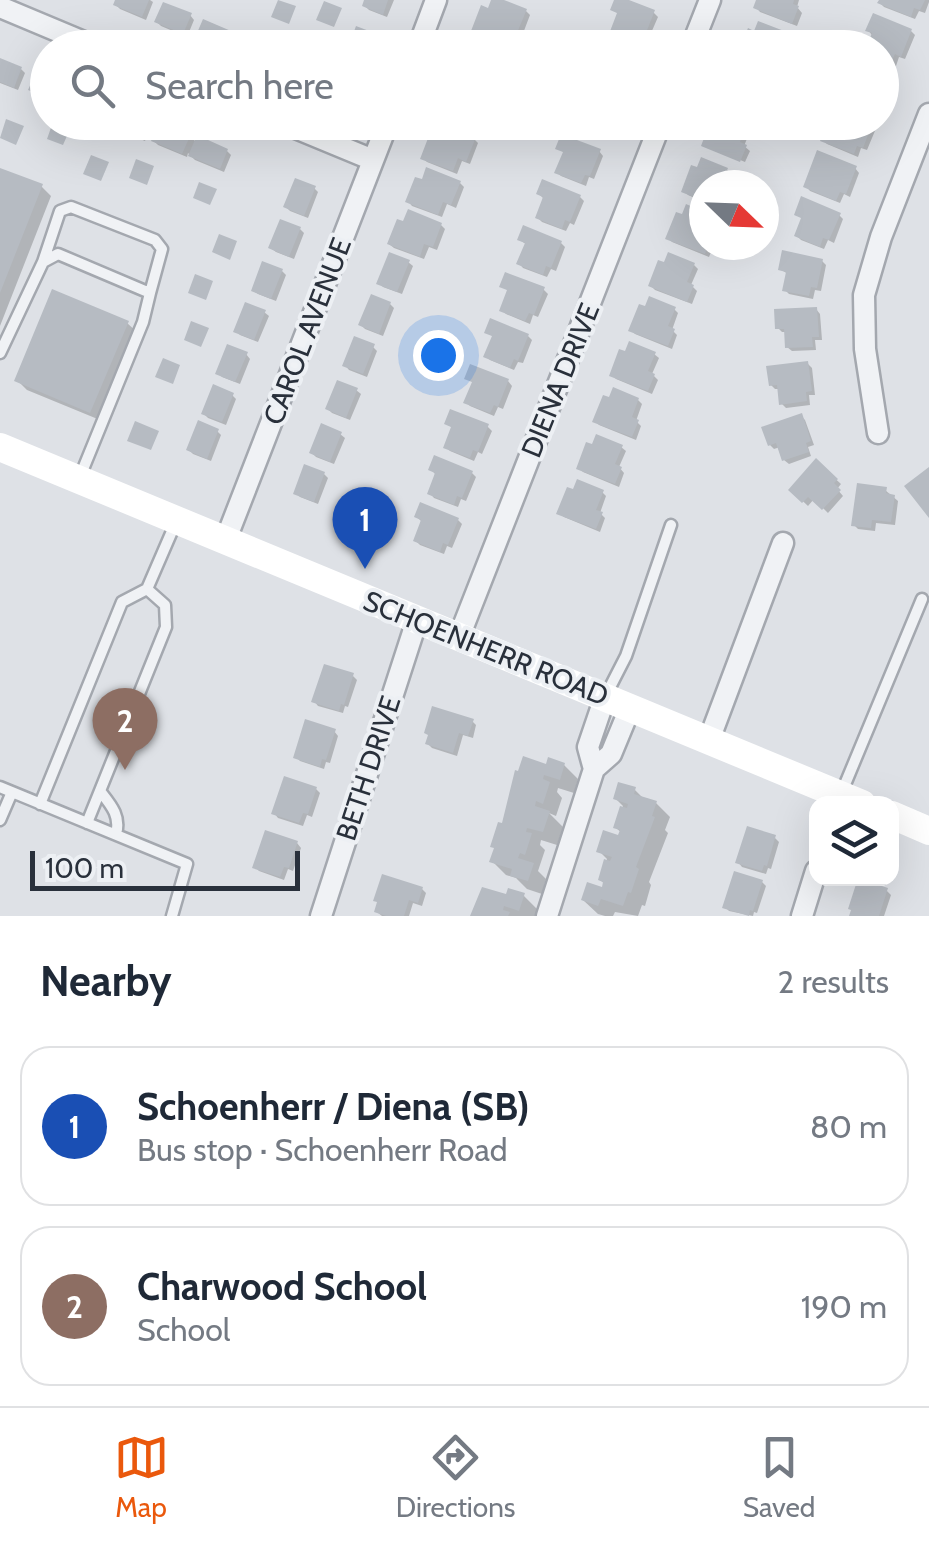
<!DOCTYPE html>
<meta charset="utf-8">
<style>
body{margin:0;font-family:Cabin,sans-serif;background:#f6f6f7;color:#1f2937}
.controls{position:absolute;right:30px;bottom:30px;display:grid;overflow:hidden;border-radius:20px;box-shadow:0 10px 40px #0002}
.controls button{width:90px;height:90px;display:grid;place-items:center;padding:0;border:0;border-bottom:2px solid #e0e1e3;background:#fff;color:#1f2937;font:50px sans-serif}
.compass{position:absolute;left:689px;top:170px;width:90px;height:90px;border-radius:50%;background:#fff;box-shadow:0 10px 40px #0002;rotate:113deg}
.scale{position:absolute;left:30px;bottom:25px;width:270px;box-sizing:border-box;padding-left:10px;border:5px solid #29303b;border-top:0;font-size:28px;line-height:35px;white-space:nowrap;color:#29303b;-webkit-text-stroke:8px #edf0f4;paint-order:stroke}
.you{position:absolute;left:438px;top:355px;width:35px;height:35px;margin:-25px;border:8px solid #fff;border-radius:50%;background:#1a73e8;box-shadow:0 0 0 15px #1a73e833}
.badge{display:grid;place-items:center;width:65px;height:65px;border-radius:50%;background:#ea580c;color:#fff;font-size:32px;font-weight:700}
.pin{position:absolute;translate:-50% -82px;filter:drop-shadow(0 2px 5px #0008)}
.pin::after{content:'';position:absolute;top:52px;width:35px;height:30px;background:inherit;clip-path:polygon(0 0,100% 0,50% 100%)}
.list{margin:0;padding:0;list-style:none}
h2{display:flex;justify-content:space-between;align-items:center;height:130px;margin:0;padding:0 40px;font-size:42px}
h2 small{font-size:32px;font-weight:400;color:#747a83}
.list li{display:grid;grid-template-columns:65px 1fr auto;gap:30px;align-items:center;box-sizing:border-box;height:160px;margin:0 20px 20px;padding:0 20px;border:2px solid #e0e1e3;border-radius:30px}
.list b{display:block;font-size:38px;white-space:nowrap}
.list p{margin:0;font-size:32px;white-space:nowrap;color:#747a83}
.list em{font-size:32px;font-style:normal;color:#747a83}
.icon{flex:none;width:55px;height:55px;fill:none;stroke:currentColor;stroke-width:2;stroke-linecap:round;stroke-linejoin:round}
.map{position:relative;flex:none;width:929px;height:916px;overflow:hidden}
.search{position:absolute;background:#fff;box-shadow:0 10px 40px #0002;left:30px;right:30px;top:30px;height:110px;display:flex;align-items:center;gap:25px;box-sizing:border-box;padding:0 35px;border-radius:55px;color:#747a83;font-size:38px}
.sheet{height:490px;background:#fff}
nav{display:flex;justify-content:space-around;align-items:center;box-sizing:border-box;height:140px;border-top:2px solid #e0e1e3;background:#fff;font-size:28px;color:#747a83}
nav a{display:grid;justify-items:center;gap:5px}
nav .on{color:#ea580c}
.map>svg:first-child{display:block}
.shadow{fill:#0003}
.building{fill:#b6bbc2}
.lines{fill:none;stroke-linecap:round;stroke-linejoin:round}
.service-casing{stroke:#a4a8af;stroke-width:15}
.minor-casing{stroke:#a4a8af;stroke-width:25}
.service{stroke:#f0f2f5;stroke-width:10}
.minor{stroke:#f0f2f5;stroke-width:20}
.secondary{stroke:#fff;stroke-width:28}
.labels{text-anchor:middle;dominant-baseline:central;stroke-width:8;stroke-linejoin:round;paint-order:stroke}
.street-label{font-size:28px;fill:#29303b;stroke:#edf0f4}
</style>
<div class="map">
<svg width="929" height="916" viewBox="0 0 929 916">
<rect width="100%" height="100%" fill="#dee1e6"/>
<path class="shadow" d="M118,0H150L153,2L146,20L120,9L116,5Z
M367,0H394L387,17L369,10L365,6Z
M493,0L526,11L530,15L522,36L513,33L508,46L478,34L474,30L489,11Z
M616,0H622L654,13L658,17L648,40L643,38L640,47L616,37L612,33L619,14L613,9Z
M759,0H799L797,7L802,13L797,26L760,12L756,7Z
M881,0H929V2L925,13L919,11L915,19L884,7L880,3Z
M190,15L194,20L187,37L161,26L157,22Z
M868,30L911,31L915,35L905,59L899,57L896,66L882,60V48Z
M230,33L234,37L230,48H210L197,40Z
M783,33L787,38L783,48H743Z
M246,40L263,48H243Z
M477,41L492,48H474Z
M0,60L21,69L25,73L18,90L0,83Z
M882,72L895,80L886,104L882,102Z
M113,122H150L152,124L145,141L116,129L112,125Z
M454,122H478L475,131Z
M575,122H614L610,132L605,130L602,139L578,129L574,125Z
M830,122H873L877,126L867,150L861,148L858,157L827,144L823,140Z
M746,125L751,129L744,146L750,151L745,162L705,145Z
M190,136L197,143L227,151L231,155L224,172L195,160L188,153L187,157L158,145L154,141Z
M474,139L478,143L470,164L462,161L457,174L427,162L423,158Z
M558,148L599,151L603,156L594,179L589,177L586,186L561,176L557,172L565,153Z
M855,168L859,173L850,197L844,194L840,203L810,191L806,186Z
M0,170L42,187L51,196L0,326Z
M727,170L731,174L727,185H704V202L688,195L684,191Z
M460,183L464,187L456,208L447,204L442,217L412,206L408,201Z
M314,188L318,192L308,218L290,211L286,207Z
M539,194L580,197L584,201L574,225L570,223L566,231L542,222L538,218L543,198Z
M704,214V245H714L709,257L672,242L668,238Z
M797,214L839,215L843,219L834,243L828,240L824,249L801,240L797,236L804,220Z
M404,225H441L445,229L437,250L429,247L424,259L394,248L389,244Z
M300,229L304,233L294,259L276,252L271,248Z
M520,240L561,243L565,247L556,271L551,269L547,277L523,268L519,263L527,245Z
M822,261L826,265L821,291L815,290L813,299L789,294L785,290L788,274L780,269Z
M408,262L413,266L402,294L383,287L379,283Z
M694,265L698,269L691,285L697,291L692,304L655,290L651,286Z
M282,271L286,275L276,301L258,294L253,290Z
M502,286L543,289L548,294L538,317L533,315L530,324L506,314L502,310L509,291Z
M390,304L394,308L383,336L365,329L361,325Z
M674,309L678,313L672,330L677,335L672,349L635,334L631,330Z
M816,309L820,314L822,340H815L816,350L792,351L787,347V332H782L778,328Z
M264,312L269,316L258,342L240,335L236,331Z
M127,323L137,332L100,420L27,390L17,380Z
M487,332L528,336L532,340L523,363L518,362L514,370L490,360L486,356L494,337Z
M373,347L377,351L367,377L349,370L345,365Z
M246,354L250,359L240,384L222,377L218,373Z
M654,354L659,358L652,374L658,380L652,394L616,379L612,375Z
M808,364L812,368L815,395H809L810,405L786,408L782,404L780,389H775L771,385Z
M467,378L508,381L512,386L503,409L498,407L494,416L470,406L466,402L474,383Z
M356,390L361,394L350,420L332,413L328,409Z
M232,395L236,399L226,425L208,418L204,414Z
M638,400L642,404L636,421L641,426L636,440L599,425L595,421Z
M801,416L805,420L814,445L808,447L811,456L789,464L784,460L780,447L774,449L770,445Z
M446,423L487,426L492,431L482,454L478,452L474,461L450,451L446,447L453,428Z
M217,431L221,435L211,461L193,454L189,450Z
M340,434L345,438L334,464L316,457L312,453Z
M621,447L626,451L619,467L624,473L619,487L583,472L579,468Z
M817,462L841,484L837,489L843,496L828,513L814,499L808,506L791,490Z
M431,469L472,473L476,477L466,501L461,499L458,507L434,498L430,493L435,474Z
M324,474L328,478L318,504L300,497L296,493Z
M885,490L898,501L895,525L876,523L875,531L858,529L854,525Z
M602,492L606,496L600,513L605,518L600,532L564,517L559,513Z
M417,517L458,520L462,524L452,548L447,546L444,554L420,545L416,541L421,521Z
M353,676L357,680L348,707L345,706L343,713L318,706L314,701Z
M472,721L476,725L473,738L463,735L457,756L432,748L428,744Z
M334,731L338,736L330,763L326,762L324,769L300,761L296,757Z
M564,765L578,779L574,793L558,788L557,792L562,798L556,816L549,813L563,827L557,845L541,840L540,845L545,850L538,871L546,879L542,894L527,889L516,878L506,875L492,861L504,826L547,767Z
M316,789L320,793L312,817L307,815L303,826L278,818L274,813Z
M634,789L645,800L656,803L670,817L665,830L668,833L649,882L651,885L645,906L642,905L638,916L615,912L613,916H605L598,914L583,900L604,890L605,884L600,880L607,859L599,851L620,838L622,833L616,828L623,806L616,799Z
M775,838L779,842L771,869L768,868L766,874L742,867L738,862Z
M297,843L301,848L293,871L288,869L284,880L259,871L255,867Z
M762,882L766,886L757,913L754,912L753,916L729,911L725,907Z
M422,889L426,893L422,906L413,903L409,916H382L377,912Z
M886,890L891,895L884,916H853Z
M524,896L538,910L536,916H474L507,897Z"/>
<path class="building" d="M115,0H149L142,17L113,5Z
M278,0L296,6L289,24L271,17Z
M364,0H388L383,15L362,6Z
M491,0H504L527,9L517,33L509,30L504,43L471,31L481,5L488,8Z
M614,0H629L655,10L644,38L639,36L636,44L609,34L617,13L610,10Z
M756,0H794L793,4L799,6L792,24L753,8Z
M879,0H925L920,10L914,8L911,17L877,3Z
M324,1L342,8L334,27L316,20Z
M163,2L192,13L183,34L154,22Z
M873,13L912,29L901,57L895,54L891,63L882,59V48H866L872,33L865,31Z
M203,19L231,31L224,48H212L194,40Z
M758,21L784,31L778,48H740L748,28L754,31Z
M356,26L377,34L372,48H348Z
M0,58L22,67L14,88L0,82Z
M37,70L48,74V98L28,90Z
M6,119L24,126L16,145L0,138Z
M53,122L70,129L63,145L47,139Z
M111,122H148L141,139L109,126Z
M159,122L191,134L182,154L151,141Z
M572,122H609L606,130L601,128L598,136L571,126Z
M710,122H748L740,142L747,145L740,162L701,146Z
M827,122H873L863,148L857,146L854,154L820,141Z
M441,124L476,137L466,162L458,158L453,171L420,159L430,133L436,136Z
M561,134L601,149L590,176L585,175L581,183L554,173L563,152L555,149Z
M197,135L228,149L220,169L188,156Z
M817,150L857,166L846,194L840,192L836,201L803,187Z
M91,155L109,162L101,181L83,174Z
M701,157L728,168L721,185H704V201L681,192L691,165L697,167Z
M136,159L154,166L147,185L129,178Z
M426,167L461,181L451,205L443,202L438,215L405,202L415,177L422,179Z
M0,168L43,184L0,293Z
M295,178L316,186L304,216L283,207Z
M542,179L581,195L570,222L565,220L562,229L535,218L543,197L536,194Z
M199,182L217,189L210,205L193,198Z
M801,196L841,213L829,240L823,238L820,247L794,236L801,218L794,215Z
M686,204L704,212V245H708L705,254L665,239L676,212L682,214Z
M408,209L442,223L433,247L424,244L420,257L387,244L397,219L403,221Z
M280,219L301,227L289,257L268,248Z
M523,225L562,241L551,268L546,266L543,275L516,264L525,243L517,240Z
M219,234L237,241L230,260L212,252Z
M782,250L823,259L817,288L811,287L809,296L782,291L786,272L778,270Z
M389,252L410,260L397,292L376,284Z
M668,252L695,263L687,282L694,285L687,302L648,286L658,260L664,262Z
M262,261L283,269L271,299L251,291Z
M505,272L545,287L534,315L529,313L525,321L499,311L507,290L499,287Z
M195,274L213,281L206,300L188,293Z
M52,289L129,321L90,413L14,381Z
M371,294L391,302L379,334L358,325Z
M649,296L676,307L668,326L675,329L668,346L628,331L639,304L645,306Z
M245,302L266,310L254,340L233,332Z
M817,307L819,337H812L813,347L785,348L784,329H775L774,309Z
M490,318L529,334L518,361L514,359L510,368L483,357L492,336L484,333Z
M191,321L209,328L201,347L184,340Z
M354,336L375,344L363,374L342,366Z
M629,341L656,352L648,371L655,374L648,391L609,376L619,349L625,351Z
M227,344L248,352L235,382L215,374Z
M163,358L180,365L173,384L155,377Z
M808,361L812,391L806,392L807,401L779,405L777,385L769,386L766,366Z
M470,364L509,379L498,407L494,405L490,413L463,403L472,382L464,379Z
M337,380L358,388L346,418L325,409Z
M213,384L234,393L222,422L201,414Z
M613,387L639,398L632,417L639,420L632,437L592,422L603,395L609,397Z
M450,409L489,424L478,452L473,450L470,458L443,448L451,427L444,424Z
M802,413L811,441L806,443L809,452L782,461L776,443L768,446L761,427Z
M198,420L219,429L207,459L186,450Z
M135,421L159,431L151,450L127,441Z
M321,423L342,432L330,462L309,453Z
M596,434L623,445L615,464L622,467L615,484L576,469L586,442L592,444Z
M434,455L473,471L462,498L457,496L454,505L427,494L435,473L428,470Z
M816,458L838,479L834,483L841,490L822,510L808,497L802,503L788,490Z
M304,464L325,472L314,502L293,494Z
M929,467V518L904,486Z
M577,479L604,490L596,510L603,512L596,529L556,514L567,487L573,489Z
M857,483L887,487L886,493L895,495L891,522L872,520L871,528L851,526Z
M420,502L459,518L448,545L443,543L440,552L413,541L421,520L414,517Z
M324,664L354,673L344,705L341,704L339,711L311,702Z
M432,706L474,719L468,736L459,733L453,753L425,744L428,735L424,733Z
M305,719L336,729L326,760L322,759L320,767L293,758Z
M523,756L546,764L548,757L565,763L560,780L544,775L543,779L550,782L543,804L536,801L535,806L550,811L543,832L527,828L526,832L532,833L525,855L520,853L518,858L534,863L528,881L510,876L512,869L489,862L494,848L490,847L498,822L502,823L515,770L518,771Z
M284,776L317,787L308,814L303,813L299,823L271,814Z
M618,782L636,787L634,794L657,801L652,816L655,817L636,867L639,869L631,893L628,892L623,906L601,899L598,906L581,900L587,882L602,887L603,882L598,880L604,859L610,861L612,857L596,852L603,830L618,835L620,830L613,828L620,806L627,808L628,804L613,799Z
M747,826L776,835L767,866L764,865L762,871L735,863Z
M265,830L298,841L289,868L284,867L280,877L252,868Z
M734,871L763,880L753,911L750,910L749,916L722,908Z
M382,874L423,887L418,903L409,900L404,916H386L374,912L377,902L373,901Z
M858,878L888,888L879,916H849L851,910L848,909Z
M482,887L506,894L508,888L525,893L519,911L504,906L503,910L510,912L508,916H470Z"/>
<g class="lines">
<g class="service-casing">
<path id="service" d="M43,262L60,211L71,207L155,240L162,249L150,293
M0,353L43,262L58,254L150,293L143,322L79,479
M605,697L626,656L671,525
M0,787L187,864L172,916
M100,791C111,805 121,816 116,834
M841,794L922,599
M40,804L122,602L147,589L176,522
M0,820L12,792
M87,823L166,627L165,605L147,589"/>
</g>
<g class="minor-casing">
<path id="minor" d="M0,7L98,48
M418,48L436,0
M691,48L710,0
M281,122L373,160
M878,433L865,349L864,295L881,237L929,114
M226,539L388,122
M459,637L661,122
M605,697L588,747L594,769L611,754L630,708
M709,740L783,543
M321,916L417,620
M547,916L594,769
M802,916L816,871"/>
</g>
<use href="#service" class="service"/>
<use href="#minor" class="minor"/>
<path class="secondary" d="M0,447L862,804
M892,815L929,831"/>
</g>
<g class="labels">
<g class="street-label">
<text transform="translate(307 331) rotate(-69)">CAROL AVENUE</text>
<text transform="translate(560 380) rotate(-68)">DIENA DRIVE</text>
<text transform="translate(486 648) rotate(22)">SCHOENHERR ROAD</text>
<text transform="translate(368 768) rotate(-72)">BETH DRIVE</text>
</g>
</g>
</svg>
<div class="controls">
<button><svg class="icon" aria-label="layers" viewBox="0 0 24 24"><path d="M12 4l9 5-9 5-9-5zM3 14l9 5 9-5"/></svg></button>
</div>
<svg class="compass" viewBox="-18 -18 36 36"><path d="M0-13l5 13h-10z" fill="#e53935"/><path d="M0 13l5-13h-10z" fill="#747a83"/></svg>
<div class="scale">100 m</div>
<div class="you"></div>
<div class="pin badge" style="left:365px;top:569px;background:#1a4fb4">1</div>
<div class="pin badge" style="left:125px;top:770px;background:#8d6e63">2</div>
<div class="search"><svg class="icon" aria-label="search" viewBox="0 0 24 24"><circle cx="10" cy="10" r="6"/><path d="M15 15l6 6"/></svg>Search here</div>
</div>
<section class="sheet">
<h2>Nearby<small>2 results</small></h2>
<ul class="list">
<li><span class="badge" style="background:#1a4fb4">1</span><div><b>Schoenherr / Diena (SB)</b><p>Bus stop · Schoenherr Road</p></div><em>80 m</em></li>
<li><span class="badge" style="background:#8d6e63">2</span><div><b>Charwood School</b><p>School</p></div><em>190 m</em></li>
</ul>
</section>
<nav>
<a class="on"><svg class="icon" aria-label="map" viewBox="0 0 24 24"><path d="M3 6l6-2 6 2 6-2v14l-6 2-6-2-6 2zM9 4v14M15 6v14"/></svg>Map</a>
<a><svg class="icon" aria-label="directions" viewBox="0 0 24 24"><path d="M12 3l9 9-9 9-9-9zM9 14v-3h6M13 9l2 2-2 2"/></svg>Directions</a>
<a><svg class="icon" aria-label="saved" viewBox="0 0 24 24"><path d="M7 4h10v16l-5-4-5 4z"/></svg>Saved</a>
</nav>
